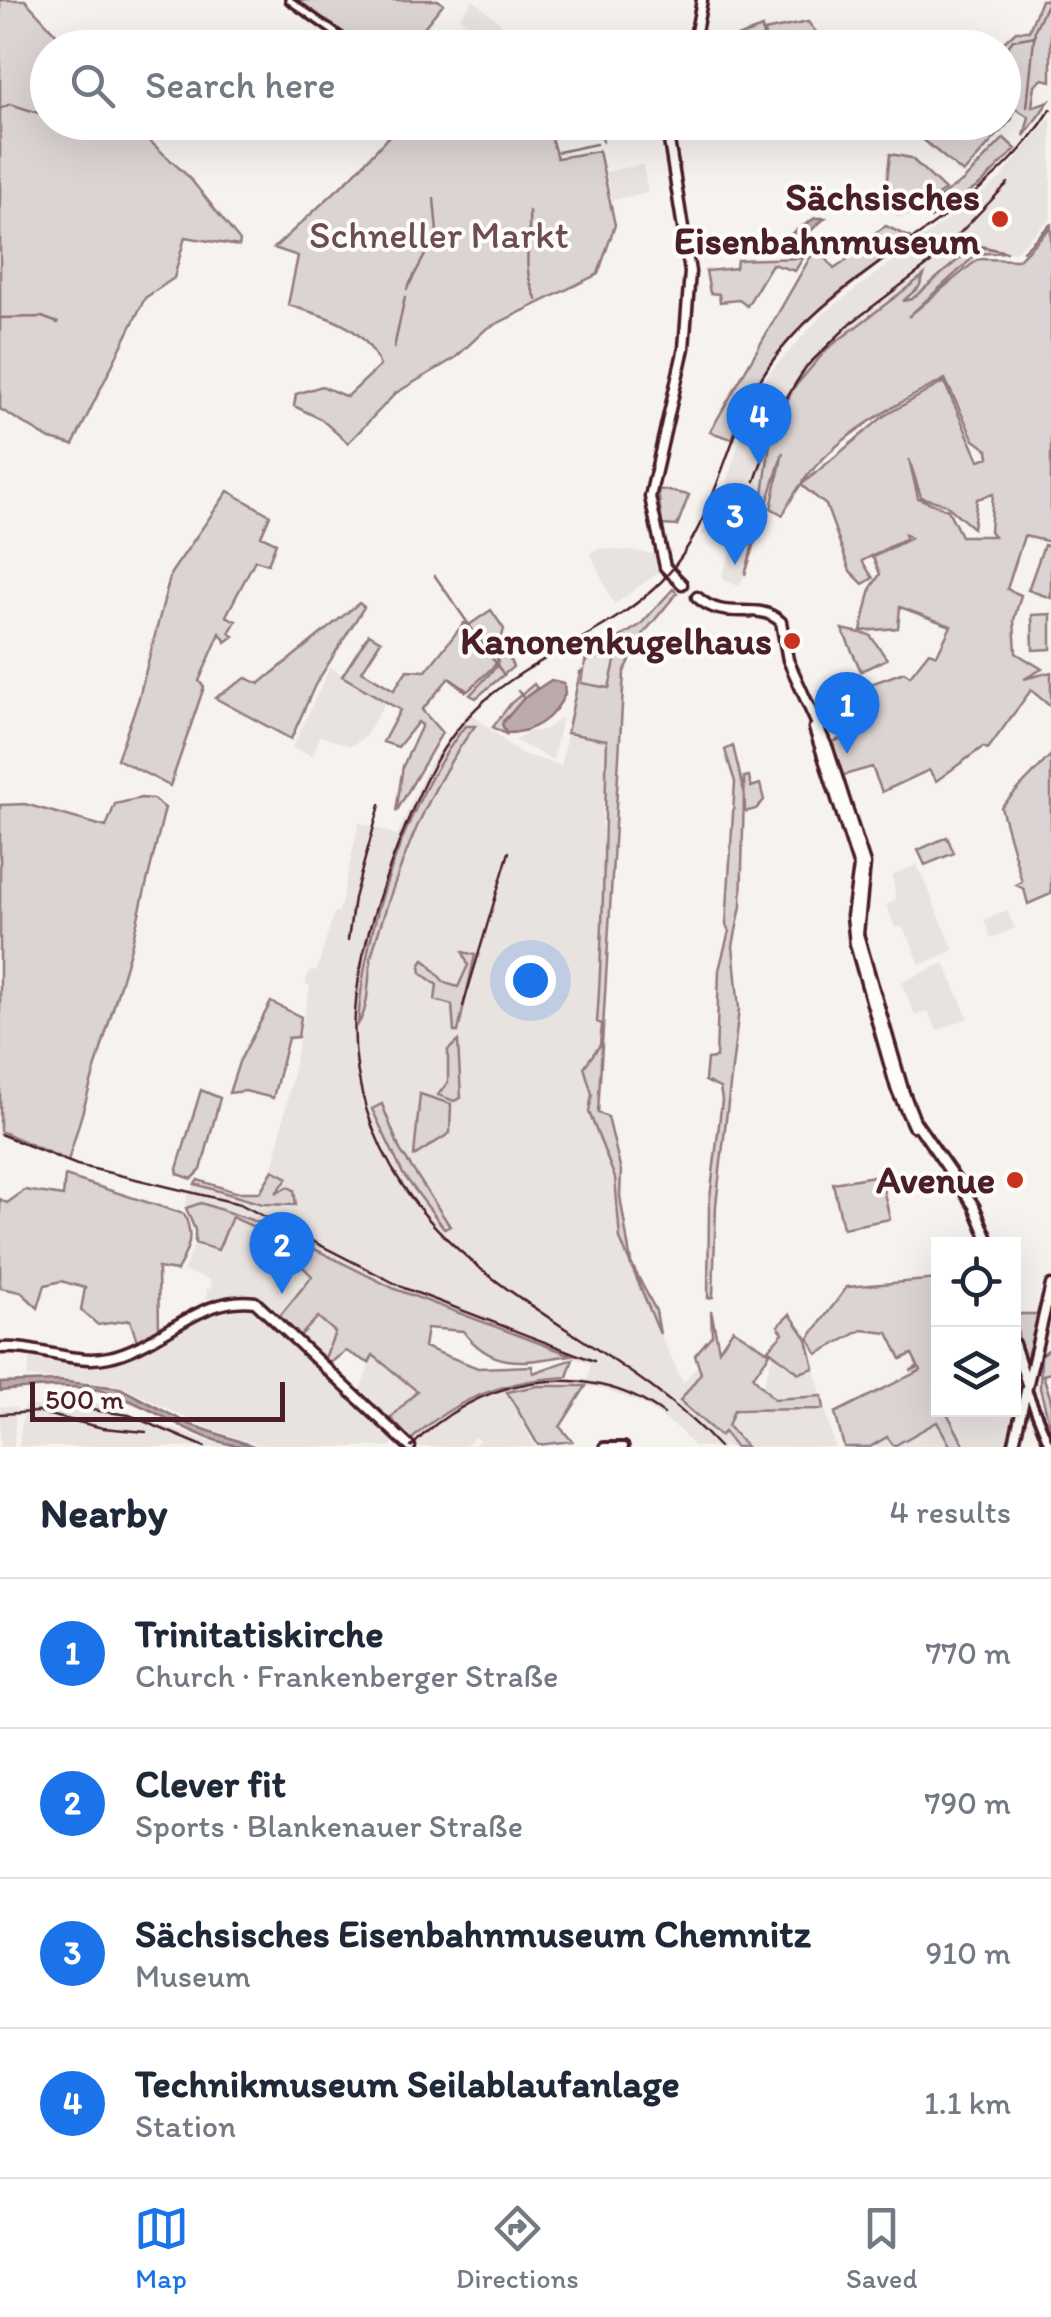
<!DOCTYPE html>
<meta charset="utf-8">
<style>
body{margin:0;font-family:Itim,sans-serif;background:#f6f6f7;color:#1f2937}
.controls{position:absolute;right:30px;bottom:30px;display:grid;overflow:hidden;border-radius:0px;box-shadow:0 10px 40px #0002}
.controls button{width:90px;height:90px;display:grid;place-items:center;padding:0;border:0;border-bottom:2px solid #e0e1e3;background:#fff;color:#1f2937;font:50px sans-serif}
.scale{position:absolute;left:30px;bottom:25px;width:255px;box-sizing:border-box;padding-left:10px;border:5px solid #4a1f2b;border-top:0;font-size:28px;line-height:35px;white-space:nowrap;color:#4a1f2b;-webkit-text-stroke:8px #fdfcf7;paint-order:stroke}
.you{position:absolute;left:530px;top:980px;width:35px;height:35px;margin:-25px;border:8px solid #fff;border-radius:50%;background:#1a73e8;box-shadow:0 0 0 15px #1a73e833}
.badge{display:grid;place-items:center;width:65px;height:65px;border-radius:50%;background:#1a73e8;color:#fff;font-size:32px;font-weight:700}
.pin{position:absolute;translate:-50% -82px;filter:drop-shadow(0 2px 5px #0008)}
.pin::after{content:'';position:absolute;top:52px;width:35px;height:30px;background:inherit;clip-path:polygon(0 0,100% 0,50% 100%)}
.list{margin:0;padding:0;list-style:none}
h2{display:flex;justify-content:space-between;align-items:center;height:130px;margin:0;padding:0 40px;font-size:42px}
h2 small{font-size:32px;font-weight:400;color:#747a83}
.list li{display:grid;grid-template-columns:65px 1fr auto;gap:30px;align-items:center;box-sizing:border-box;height:150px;padding:0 40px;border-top:2px solid #e0e1e3}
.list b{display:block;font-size:38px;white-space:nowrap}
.list p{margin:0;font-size:32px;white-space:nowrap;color:#747a83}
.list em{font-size:32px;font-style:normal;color:#747a83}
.icon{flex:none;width:55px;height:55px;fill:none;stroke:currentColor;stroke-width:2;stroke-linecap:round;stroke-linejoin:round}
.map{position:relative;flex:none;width:1051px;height:1447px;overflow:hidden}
.search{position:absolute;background:#fff;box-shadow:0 10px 40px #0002;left:30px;right:30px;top:30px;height:110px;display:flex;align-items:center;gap:25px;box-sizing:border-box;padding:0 35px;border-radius:55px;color:#747a83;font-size:38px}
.sheet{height:730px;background:#fff}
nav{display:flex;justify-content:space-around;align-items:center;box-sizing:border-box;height:140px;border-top:2px solid #e0e1e3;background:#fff;font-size:28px;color:#747a83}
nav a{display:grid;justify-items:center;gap:5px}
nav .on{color:#1a73e8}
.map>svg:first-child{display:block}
.built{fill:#e9e3e0}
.green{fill:#dcd4d2;stroke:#937a7e;stroke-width:2.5;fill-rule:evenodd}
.water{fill:#bbabac;stroke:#8e7378;stroke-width:2.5}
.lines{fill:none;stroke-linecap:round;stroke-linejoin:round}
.stream{stroke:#8e7378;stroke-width:2.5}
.primary-tunnel{stroke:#d4c9c8;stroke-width:8;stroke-dasharray:8 4;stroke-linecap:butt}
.tertiary-casing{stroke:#4a1f2b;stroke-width:12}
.secondary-casing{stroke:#4a1f2b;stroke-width:14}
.primary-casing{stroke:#4a1f2b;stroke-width:15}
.tertiary{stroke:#fdfcf7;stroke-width:5}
.secondary{stroke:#fdfcf7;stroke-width:6}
.primary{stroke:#fdfcf7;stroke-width:8}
.rail{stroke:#4a1f2b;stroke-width:2.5}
.poi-dot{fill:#c8321e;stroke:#fdfcf7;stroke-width:4}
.labels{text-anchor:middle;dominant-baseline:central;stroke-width:8;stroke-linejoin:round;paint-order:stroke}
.poi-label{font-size:38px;font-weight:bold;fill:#4a1f2b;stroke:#fdfcf7;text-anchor:end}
.park-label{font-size:38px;fill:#6e4c55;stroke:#fdfcf7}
</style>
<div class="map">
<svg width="1051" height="1447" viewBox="0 0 1051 1447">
<rect width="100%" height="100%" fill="#f6f3ef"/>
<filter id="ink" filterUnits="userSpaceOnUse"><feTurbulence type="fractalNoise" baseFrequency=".01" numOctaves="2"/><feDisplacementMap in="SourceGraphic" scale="20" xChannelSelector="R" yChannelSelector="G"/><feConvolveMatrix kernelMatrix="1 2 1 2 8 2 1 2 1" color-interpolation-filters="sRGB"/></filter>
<g filter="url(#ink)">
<path class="built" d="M473,0L504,26L486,47H475L483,37L459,17Z
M1051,117V218L1015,252L977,254L906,315L892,299L814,362L779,417L783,453L772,479L753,556L739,586L725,581L722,575L735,543L702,534L726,485L750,407L770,372L823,314L1000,179Z
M643,164L648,193L612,200L606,172Z
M917,196L921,206L916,215L896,218L894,202Z
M599,548L657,554L662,570L614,605L590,553Z
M611,652L616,653L608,687L581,682L586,662Z
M330,667L385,703L365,737L351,746L320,736L313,756L292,748Z
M469,711L519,753L560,765V771L567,733L607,740L602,822L608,907L595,1109L618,1175L635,1278L683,1383L696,1367L751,1402L823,1400L835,1447H694L676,1427L641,1403L599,1388L565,1384L507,1392L535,1447H472L479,1440L475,1437L465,1447H418L411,1440L469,1398L537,1379H588L590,1364L395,1289L239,1214L201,1203L186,1208L187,1196L195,1184L262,1204L283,1187L287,1178L273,1170L310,986L305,984L309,971L317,970L334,912H339L359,822L397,835L428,765Z
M562,717L553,760L514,740L528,732L546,729Z
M917,864L954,950L920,965L909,938L901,926L895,928L886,905L896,899L892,876Z
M1007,910L1015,928L991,938L984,920Z
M944,963L968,1018L937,1031L928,1011L915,1016L901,982Z
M231,1217L273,1237L313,1276L279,1317L250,1296L209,1306L206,1290L211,1288L210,1280L183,1271L195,1243L218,1250Z
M247,1308L259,1311L395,1440L390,1447H266L209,1429L121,1386L27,1377L30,1356L114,1363L211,1314Z
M319,1317L335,1332L325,1358L300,1336Z
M773,1353L799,1373L814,1368L822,1396L774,1399L763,1386Z
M373,1354L418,1391L391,1418L360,1390Z
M1014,1385H1020V1398L1010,1447H965L946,1412L1014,1410Z
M41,1398L87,1401L228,1447H19L24,1405L40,1406Z
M0,1406L16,1407L14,1447H0Z
M937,1422L951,1447H870L888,1437L894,1446Z"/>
<path class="green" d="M0,0H25L68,47L48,48V122L130,123L189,177L240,241L239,246L185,237L174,278L145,298L73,445L50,439L0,409Z
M295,0H438L443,4L408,47L362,48Z
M1041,0H1051V81L1043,79L1035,85L1032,107L1049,101L1024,136L1029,117L1014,108L1012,119L963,173L903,123L1004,122V48L970,47L982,37L1002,44L1016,31H1029Z
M808,22L828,47H767L764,31Z
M762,28L764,47H721L720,43Z
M503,29L524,44L521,47H486Z
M402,122L453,123L465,134L547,123L557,158L599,151L615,225L598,274L486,329L455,358L396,393L348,443L321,419L294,406L296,394L322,386L347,397L380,366C364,324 326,317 288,305L298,256L274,248L351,177Z
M706,123L707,122L809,123L807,127L705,129Z
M1004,138L1016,149L981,184L931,218L924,208L963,181Z
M890,154L911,158L945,190L921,206L917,196L894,202L887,180Z
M886,226L911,238C828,305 771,333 732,439L710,432L811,256L824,255L834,269L847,260L843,253Z
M1051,227V542L1024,536L1007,589L1021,595L1014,620L1016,653L1042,669L1024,679L1051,672V707L1031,690L988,749L983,747L936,781L929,770L882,792L872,767L841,776L830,743L855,733L840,699L843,694L904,672L910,676L929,652L937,655L951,626L900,607L898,628L861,631L871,588L880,574L873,557L911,538L905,534L906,538L862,561L873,578L863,584L850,571L826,505L801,485L884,416L944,382L979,460L989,457L988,450L974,440L945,379C880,413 814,447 783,515L771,508L783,452L745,575L760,517L771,435L793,389L827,349L924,275L919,287L903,301L912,299L972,248L981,246L1006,252L977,254L908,317L978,259L1018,260ZM909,459L921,497L945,504L973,528L977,499L993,494L990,531L994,536H961L948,510L918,498Z
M803,258L795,271L772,264L747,306L739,300L720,302L719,294L710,293L706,271L736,268L737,260Z
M658,489L689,495L677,526L662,525Z
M228,491L270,515L261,536L276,543L268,564L255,560L226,616L236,621L229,633L234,636L226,642L220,633L199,681L204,687L170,786L117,759L138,701L171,573Z
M1044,545L1051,547V598L1028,590Z
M673,589L677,593L644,633L624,672L598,1113L608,1117L621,1171L620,1196L631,1263L656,1311L660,1334L620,1239L615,1178L589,1112L592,1094L584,1067L600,1045L602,1024L597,1022C604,928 604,835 607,740L567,733L580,672L583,670L581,683L609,688L617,652L586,661L584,667L586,658L640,625Z
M359,603L364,607L315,685L291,739L215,698L246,678L259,684Z
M491,610L504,629L501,640L513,667L476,698L470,695L497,666L499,652L496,664L468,691L449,678L422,710L442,733L396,812L403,766L422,725L418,722L398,747L383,742L400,710L342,676L369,634L381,641L362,671L394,690L407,670L426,671L464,623L469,625Z
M1051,614V649L1033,650L1032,615Z
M842,629L870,635L887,659L861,671Z
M534,684L537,688L503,721L506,734L493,727L511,703Z
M465,726H475C426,790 396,873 373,950C367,971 371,1007 358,1024C364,927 406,803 465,726Z
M733,746L744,792L741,906L733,946L739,1009L716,1205L713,1297L708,1298L709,1206L722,1100L720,1088L705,1081L707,1059L716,1058L719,970L729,931L726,925L735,782L725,750Z
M1051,755V894L1028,904L1024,889L1016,885L1022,882L1001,807Z
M749,776L751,787L760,784L764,800L756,809L745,812L744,777Z
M141,798L153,799L165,808L130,951L68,1161L0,1131V805L25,804L106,827L115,804Z
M947,837L954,853L925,865L918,850Z
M463,952L475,955L458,1032H454L452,1005L435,1000L437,985L421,973L420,966L424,959L445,983L458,987L468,965Z
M271,1002L301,1017L298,1037L288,1038L273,1098L245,1091L229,1093L239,1062Z
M458,1041L461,1098L454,1101L438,1095L448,1082V1050Z
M201,1090L220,1098L201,1170L192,1179L178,1174L177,1169Z
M420,1094L451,1104L450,1133L414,1156Z
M382,1104L400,1150L450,1226L444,1228L403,1174L372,1109Z
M273,1170L288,1178L276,1193L288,1187L294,1190L296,1205L262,1204L195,1184L198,1180L235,1192H260Z
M880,1175L890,1219L843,1228L833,1183Z
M65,1176L184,1214C195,1237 188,1249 177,1271L158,1268L159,1332L137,1341L130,1320L98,1325L81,1310L85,1288L61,1281L45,1285L38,1308L21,1292L0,1288V1199L7,1203L25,1190L63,1196Z
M201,1203L266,1225L395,1289L571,1355C526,1362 493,1371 463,1331L427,1328L424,1347L478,1368L532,1366L533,1373L573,1359L567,1377C507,1380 455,1398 411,1440L391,1418L417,1391L373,1355L369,1363L346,1351L330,1363L325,1358L335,1332L318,1317L300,1336L279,1317L312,1276L273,1237L267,1242L261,1240L252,1226L232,1217L218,1250L195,1243V1230L186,1208Z
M938,1279V1410H953L947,1413L965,1447H951L937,1422L894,1446L887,1437L870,1447H844L835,1413L921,1370L919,1367L910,1371L918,1366L912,1354L901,1359L888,1333L862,1330L817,1354L809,1338L847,1287Z
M1042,1296L1043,1309L1024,1364L1014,1314H1037Z
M711,1310L719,1350L733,1329L770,1353L753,1377L774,1399L822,1396L824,1409L734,1410L728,1426L746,1447H735L724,1432L720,1436L680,1401L701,1373L695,1355L712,1335Z
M790,1314L807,1339L814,1368L799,1373L768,1349L783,1333L778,1326Z
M1051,1348V1373L1043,1375L1051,1400V1430L1040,1388L1041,1355Z
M538,1386H586L560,1427L572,1441L538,1445L507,1392Z"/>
<path class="water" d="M815,218H825L795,245L791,242V234Z
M551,680L564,683L565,694C554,718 534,733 506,733L502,724L524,698Z
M58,1381L120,1388L189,1424L256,1447C200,1447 161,1409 110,1393C78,1383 34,1388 0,1391V1383Z"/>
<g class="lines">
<path class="stream" d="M1004,52L1013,40L1035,36
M1027,107L1035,29L1049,0
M0,109L10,104L48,116
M66,122L88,134L101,127
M599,122L603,142
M558,152L596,144
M529,211C531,243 520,267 537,300
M981,247L1006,252
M1023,251L1051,224
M407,289L437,232L434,199
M0,318L42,317L58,323
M394,348L405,297
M435,576L504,675
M449,678L466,692
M518,691L524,698"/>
<path class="primary-tunnel" d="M682,584L697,597"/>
<g class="tertiary-casing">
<path id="tertiary" d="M289,0L357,48"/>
</g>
<g class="secondary-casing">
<path id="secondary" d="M1027,1390L1050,1447
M604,1447H624"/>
</g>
<g class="primary-casing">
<path id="primary" d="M693,48L702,0
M666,122L690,272L684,348L650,497L665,567L682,584
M697,597C726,624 757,599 781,622L788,660L828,749L865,864L858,934L904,1093L915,1121L974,1206L990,1244
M814,728L859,867L852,916L855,944L896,1088L913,1126
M1014,1344L1027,1384
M0,1348C36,1345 74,1365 109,1357C159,1347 201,1294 255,1302L410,1447
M1013,1447L1051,1285"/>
</g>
<use href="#tertiary" class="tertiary"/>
<use href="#secondary" class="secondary"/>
<use href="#primary" class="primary"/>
<path class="rail" d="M755,481L780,408L806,367L851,323L933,261L1008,183
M348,940L354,898L380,805
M463,1006L509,852
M0,1134L77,1165L240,1204L404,1288L594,1361
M92,1410L129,1415L205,1447
M41,1413L103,1428L146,1432
M0,1414L55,1411
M411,1447C475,1378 585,1356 664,1414
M719,1447C627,1346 480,1302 403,1186C327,1071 352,964 398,845C419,791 440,740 484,701C538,653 611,633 662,581C724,515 724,421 779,352C856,256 985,216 1051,109"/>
</g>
</g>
<g class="poi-dot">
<circle cx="1000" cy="219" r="10"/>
<circle cx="792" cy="641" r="10"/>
<circle cx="1015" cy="1180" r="10"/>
</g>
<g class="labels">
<g class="poi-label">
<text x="980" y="197">Sächsisches<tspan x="980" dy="44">Eisenbahnmuseum</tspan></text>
<text x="772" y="641">Kanonenkugelhaus</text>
<text x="995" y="1180">Avenue</text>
</g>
<g class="park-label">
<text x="439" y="235">Schneller Markt</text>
</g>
</g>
</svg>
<div class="controls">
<button><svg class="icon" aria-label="locate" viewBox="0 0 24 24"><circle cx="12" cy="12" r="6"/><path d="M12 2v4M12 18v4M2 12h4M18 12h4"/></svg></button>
<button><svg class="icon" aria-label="layers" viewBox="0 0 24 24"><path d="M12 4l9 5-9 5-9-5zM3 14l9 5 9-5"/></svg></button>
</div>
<div class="scale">500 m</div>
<div class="you"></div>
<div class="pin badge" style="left:847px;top:754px">1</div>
<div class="pin badge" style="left:282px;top:1294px">2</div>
<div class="pin badge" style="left:735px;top:565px">3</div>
<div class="pin badge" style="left:759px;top:465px">4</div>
<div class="search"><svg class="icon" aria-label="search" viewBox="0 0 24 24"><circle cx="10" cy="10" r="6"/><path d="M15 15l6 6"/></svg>Search here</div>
</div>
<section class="sheet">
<h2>Nearby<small>4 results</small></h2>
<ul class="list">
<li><span class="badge">1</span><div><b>Trinitatiskirche</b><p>Church · Frankenberger Straße</p></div><em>770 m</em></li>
<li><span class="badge">2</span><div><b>Clever fit</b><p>Sports · Blankenauer Straße</p></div><em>790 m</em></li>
<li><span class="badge">3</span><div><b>Sächsisches Eisenbahnmuseum Chemnitz</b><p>Museum</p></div><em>910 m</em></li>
<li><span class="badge">4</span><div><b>Technikmuseum Seilablaufanlage</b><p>Station</p></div><em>1.1 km</em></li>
</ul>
</section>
<nav>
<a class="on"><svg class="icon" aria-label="map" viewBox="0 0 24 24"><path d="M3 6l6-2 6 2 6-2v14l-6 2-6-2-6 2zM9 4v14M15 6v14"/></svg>Map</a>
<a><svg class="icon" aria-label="directions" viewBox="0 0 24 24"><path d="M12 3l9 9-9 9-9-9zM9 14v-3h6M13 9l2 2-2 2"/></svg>Directions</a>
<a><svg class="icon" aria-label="saved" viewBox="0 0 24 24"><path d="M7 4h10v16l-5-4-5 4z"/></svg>Saved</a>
</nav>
